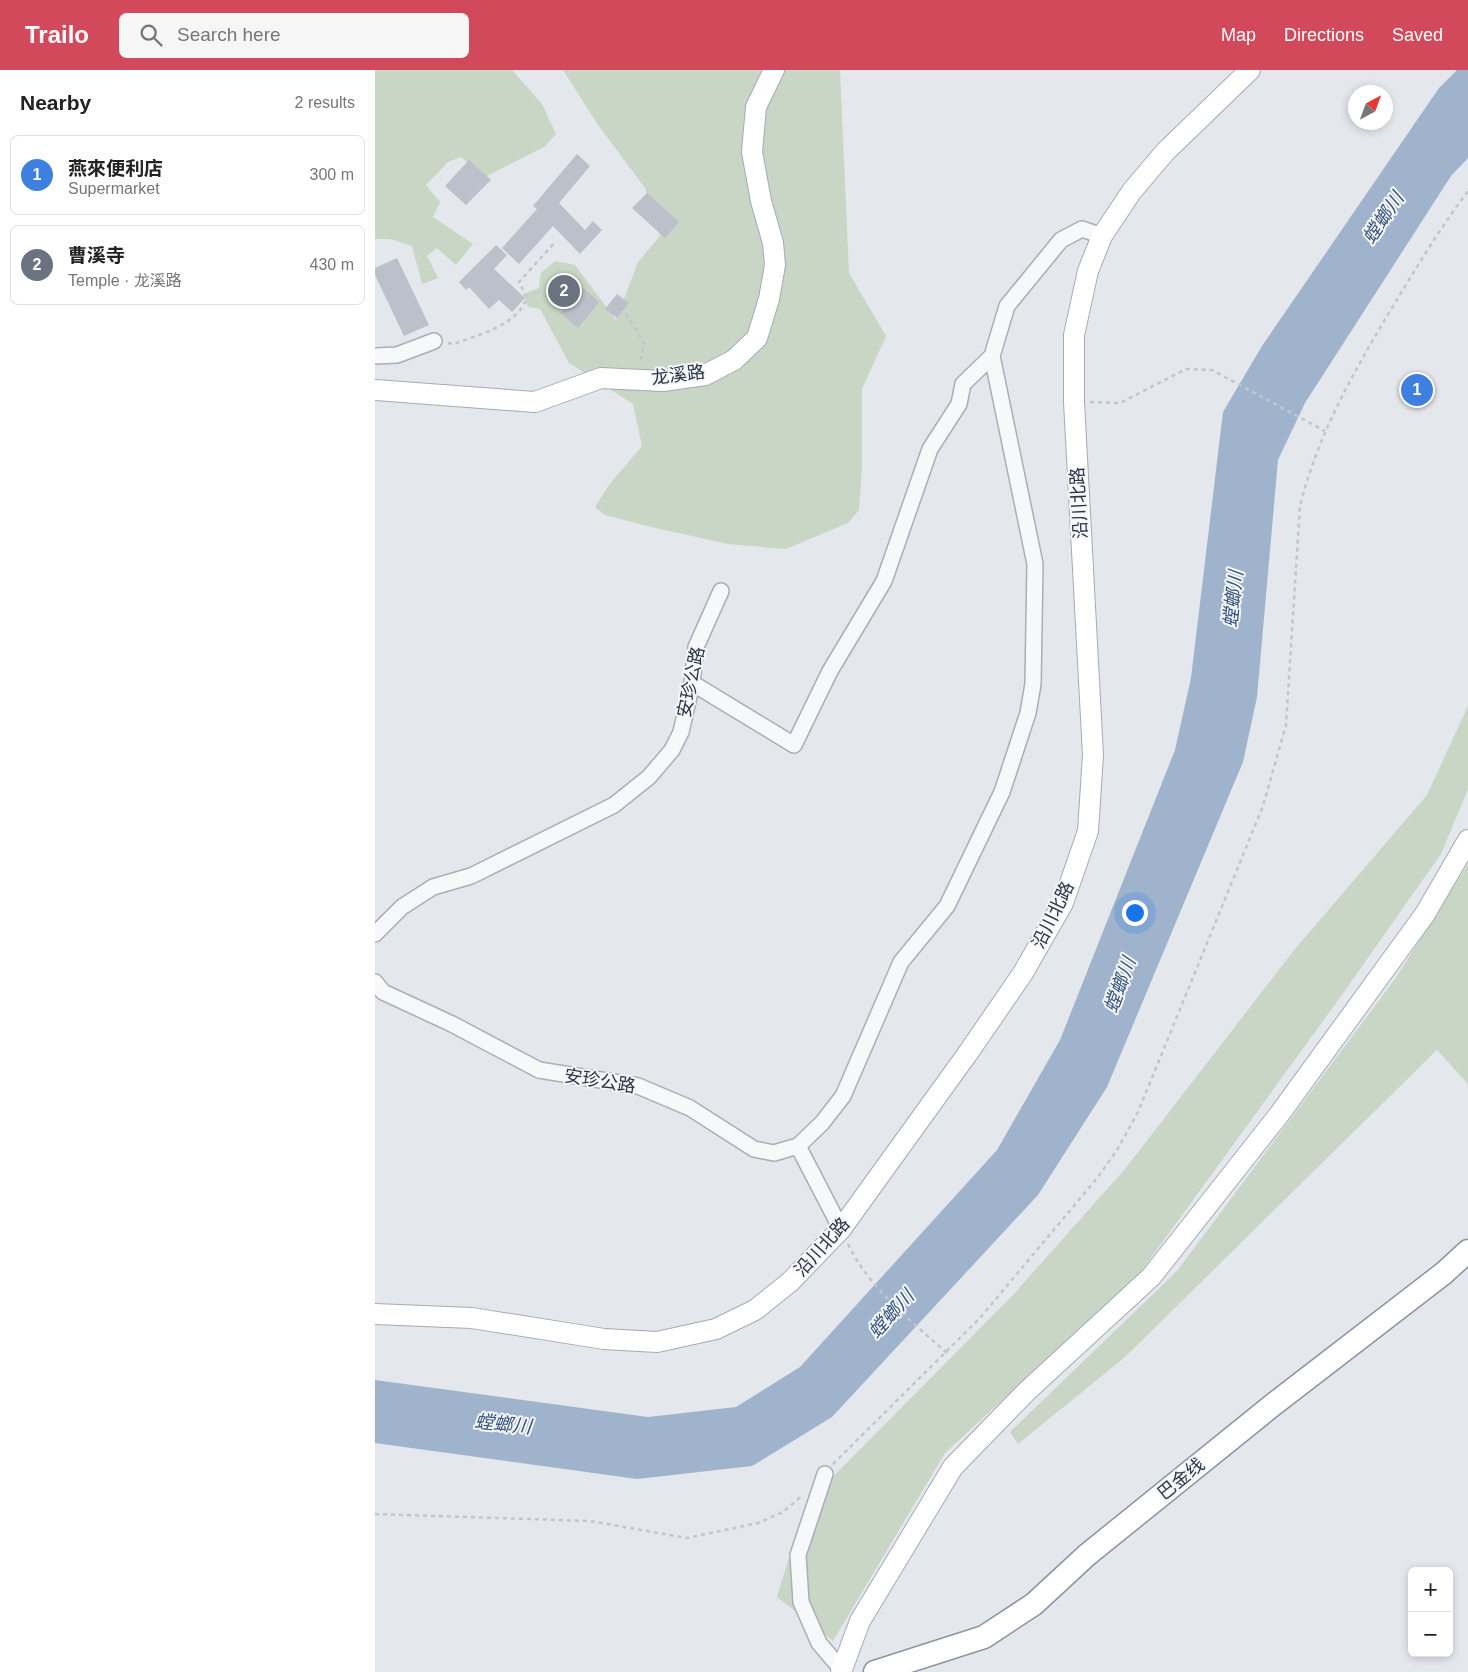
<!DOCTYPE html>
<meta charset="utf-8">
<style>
body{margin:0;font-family:Helvetica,"Noto Sans SC",sans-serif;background:#f6f6f6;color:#222}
.controls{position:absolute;right:15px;bottom:15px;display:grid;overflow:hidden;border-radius:8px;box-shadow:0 2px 8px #0003}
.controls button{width:45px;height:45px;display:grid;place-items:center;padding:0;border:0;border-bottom:1px solid #e0e0e0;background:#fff;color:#222;font:25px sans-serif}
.compass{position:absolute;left:973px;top:15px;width:45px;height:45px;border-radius:50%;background:#fff;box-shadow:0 2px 8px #0003;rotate:41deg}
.you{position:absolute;left:759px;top:842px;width:18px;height:18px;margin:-12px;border:4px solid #fff;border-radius:50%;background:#1a73e8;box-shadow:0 0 0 8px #1a73e833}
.badge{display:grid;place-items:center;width:32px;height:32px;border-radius:50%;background:#d1495b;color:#fff;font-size:16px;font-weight:700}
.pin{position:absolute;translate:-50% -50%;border:2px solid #fff;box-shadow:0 1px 5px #0006}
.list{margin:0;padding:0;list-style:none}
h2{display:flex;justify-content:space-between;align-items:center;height:65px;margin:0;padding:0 20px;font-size:21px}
h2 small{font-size:16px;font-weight:400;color:#767676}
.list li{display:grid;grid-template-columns:32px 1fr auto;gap:15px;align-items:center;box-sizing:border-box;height:80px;margin:0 10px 10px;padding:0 10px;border:1px solid #e0e0e0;border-radius:8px}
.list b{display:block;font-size:19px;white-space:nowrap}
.list p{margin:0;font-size:16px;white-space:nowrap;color:#767676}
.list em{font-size:16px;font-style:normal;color:#767676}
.icon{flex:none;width:28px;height:28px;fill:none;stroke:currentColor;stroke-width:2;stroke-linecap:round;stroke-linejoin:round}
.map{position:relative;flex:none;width:1093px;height:1602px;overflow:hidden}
header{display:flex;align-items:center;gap:30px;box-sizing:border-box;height:70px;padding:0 25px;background:#d1495b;color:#fff}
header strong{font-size:24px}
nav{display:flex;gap:28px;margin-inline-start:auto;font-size:18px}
.search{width:350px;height:45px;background:#f6f6f6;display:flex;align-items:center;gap:12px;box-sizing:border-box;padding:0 18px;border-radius:8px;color:#767676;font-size:19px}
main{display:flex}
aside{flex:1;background:#fff}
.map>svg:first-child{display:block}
.green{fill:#c9d6c5}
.water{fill:#9fb4cc}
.building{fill:#bbc0ca}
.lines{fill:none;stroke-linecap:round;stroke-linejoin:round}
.minor-casing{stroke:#a9aeb7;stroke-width:18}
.major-casing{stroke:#a3abb8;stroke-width:22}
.highway-casing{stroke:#8b94a3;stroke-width:25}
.path{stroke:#c2c5cb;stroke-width:2.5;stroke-dasharray:4 4;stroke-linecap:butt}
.minor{stroke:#f7f8fa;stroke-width:15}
.major{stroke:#fff;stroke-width:20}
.highway{stroke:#fff;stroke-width:22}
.labels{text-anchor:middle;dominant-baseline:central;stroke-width:4;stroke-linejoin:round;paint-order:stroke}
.street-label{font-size:18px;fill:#2b3445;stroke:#f4f6f9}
.water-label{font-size:19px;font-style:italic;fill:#34527a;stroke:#f4f6f9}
</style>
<header>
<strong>Trailo</strong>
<div class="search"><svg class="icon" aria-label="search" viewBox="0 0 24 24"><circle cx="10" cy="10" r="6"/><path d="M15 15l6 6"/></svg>Search here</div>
<nav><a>Map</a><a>Directions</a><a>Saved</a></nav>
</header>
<main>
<aside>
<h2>Nearby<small>2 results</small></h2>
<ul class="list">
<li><span class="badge" style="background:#3f7fe0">1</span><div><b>燕來便利店</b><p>Supermarket</p></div><em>300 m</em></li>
<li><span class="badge" style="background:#6b7280">2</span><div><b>曹溪寺</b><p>Temple · 龙溪路</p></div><em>430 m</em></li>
</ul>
</aside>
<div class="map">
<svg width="1093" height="1602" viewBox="0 0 1093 1602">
<rect width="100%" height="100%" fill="#e4e7ec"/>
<path class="green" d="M0,0H137L167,34L181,64L169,77L110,107L86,87L73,92L51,115L65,132L58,147L98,174L81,195L62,178L52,186L63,208L47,214L37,176L15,169H0Z
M188,0H465L474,203L511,266L487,319V398L484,440L473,453L411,479L353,474L276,457L230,445L220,437L234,415L267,376L258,334L194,293L165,239L153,237L148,224L164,218L166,203L180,191L200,195L241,250L263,192L285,166L270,118L223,55Z
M1093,636V719L1066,784L969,922L765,1203L570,1383L458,1571L402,1527L430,1435L637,1226L750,1099L920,879L1052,725Z
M1093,794V1014L1062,980L750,1287L643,1374L635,1362L802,1201L1020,909Z"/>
<path class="water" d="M1082,0H1093V88L1076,106L930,333L903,390L882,627L868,692L732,1017L663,1125L457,1347L377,1396L262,1409L0,1373V1310L273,1347L361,1337L425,1297L622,1080L685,970L800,680L816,608L848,342L887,276L1064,18Z"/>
<path class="building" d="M202,84L215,96L184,133L210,160L218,151L227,160L205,184L178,156L144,194L127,178L162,139L158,136Z
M94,90L116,110L91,135L70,116Z
M272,123L304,152L290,168L257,138Z
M121,175L132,185L119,199L150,228L137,242L124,230L114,239L94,217L91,220L84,212Z
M22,188L54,255L29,266L0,205V198Z
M207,217L224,232L203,258L185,243Z
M242,224L254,233L242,248L230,239Z"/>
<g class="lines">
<g class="minor-casing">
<path id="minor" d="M0,286L22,285L59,271
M317,613L419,675L455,601L509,511L555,379L584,334L588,314L617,286
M0,864L27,837L58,817L96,806L239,735L274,707L297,680L306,662L317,613L321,577L346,521
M0,912L8,922L77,954L164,1000L263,1016L315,1038L379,1079L399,1083L423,1076L466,1159
M423,1076L447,1053L468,1026L526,892L572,836L627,722L653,643L658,614L660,494L617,286L632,236L686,170L707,159L727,166
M450,1404L423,1485L426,1532L444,1573L467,1600"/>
</g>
<g class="major-casing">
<path id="major" d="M0,320L160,332L226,308L288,311L330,305L359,290L382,268L394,229L400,195L398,173L386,131L377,82L381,37L399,0
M0,1244L97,1248L229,1269L282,1272L341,1259L380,1240L415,1212L466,1159L593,983L648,903L688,833L713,761L718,685L699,332V265L713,201L727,166L757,121L790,82L875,0
M466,1602L485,1551L578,1397L651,1322L776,1207L903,1046L1050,844L1093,770"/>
</g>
<g class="highway-casing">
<path id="highway" d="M500,1602L609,1567L659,1534L712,1485L899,1334L1069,1203L1093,1181"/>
</g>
<path class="path" d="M251,244L269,273L265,294
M73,273L79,274C105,264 141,256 152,228L144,212L180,172
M715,332L745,333L811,299L837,300L950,361
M473,1174C494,1218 536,1251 572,1283
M458,1394L605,1248L723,1107L742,1080L763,1042L888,736L911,655L925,436C942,367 976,307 1012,246C1038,203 1063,161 1093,121
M0,1444L215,1451L312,1468L383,1453L408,1442L428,1425"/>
<use href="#minor" class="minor"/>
<use href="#major" class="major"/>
<use href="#highway" class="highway"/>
</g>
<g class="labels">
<g class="street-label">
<text transform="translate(303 305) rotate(-7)">龙溪路</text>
<text transform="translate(704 433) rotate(-93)">沿川北路</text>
<text transform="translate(316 612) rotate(-78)">安珍公路</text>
<text transform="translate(678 845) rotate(-64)">沿川北路</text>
<text transform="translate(225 1011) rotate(9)">安珍公路</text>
<text transform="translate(447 1177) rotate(-48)">沿川北路</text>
<text transform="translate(806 1409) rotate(-39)">巴金线</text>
</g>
<g class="water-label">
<text transform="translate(1008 148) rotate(-56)">螳螂川</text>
<text transform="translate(858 529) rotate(-84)">螳螂川</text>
<text transform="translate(745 915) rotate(-70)">螳螂川</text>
<text transform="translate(516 1244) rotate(-48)">螳螂川</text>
<text transform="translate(128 1354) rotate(6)">螳螂川</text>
</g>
</g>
</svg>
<div class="controls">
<button>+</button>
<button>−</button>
</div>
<svg class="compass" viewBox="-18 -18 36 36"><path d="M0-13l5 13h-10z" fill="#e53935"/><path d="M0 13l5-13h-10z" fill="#767676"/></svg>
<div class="you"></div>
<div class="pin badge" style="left:1042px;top:320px;background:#3f7fe0">1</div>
<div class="pin badge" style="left:189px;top:221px;background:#6b7280">2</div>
</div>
</main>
